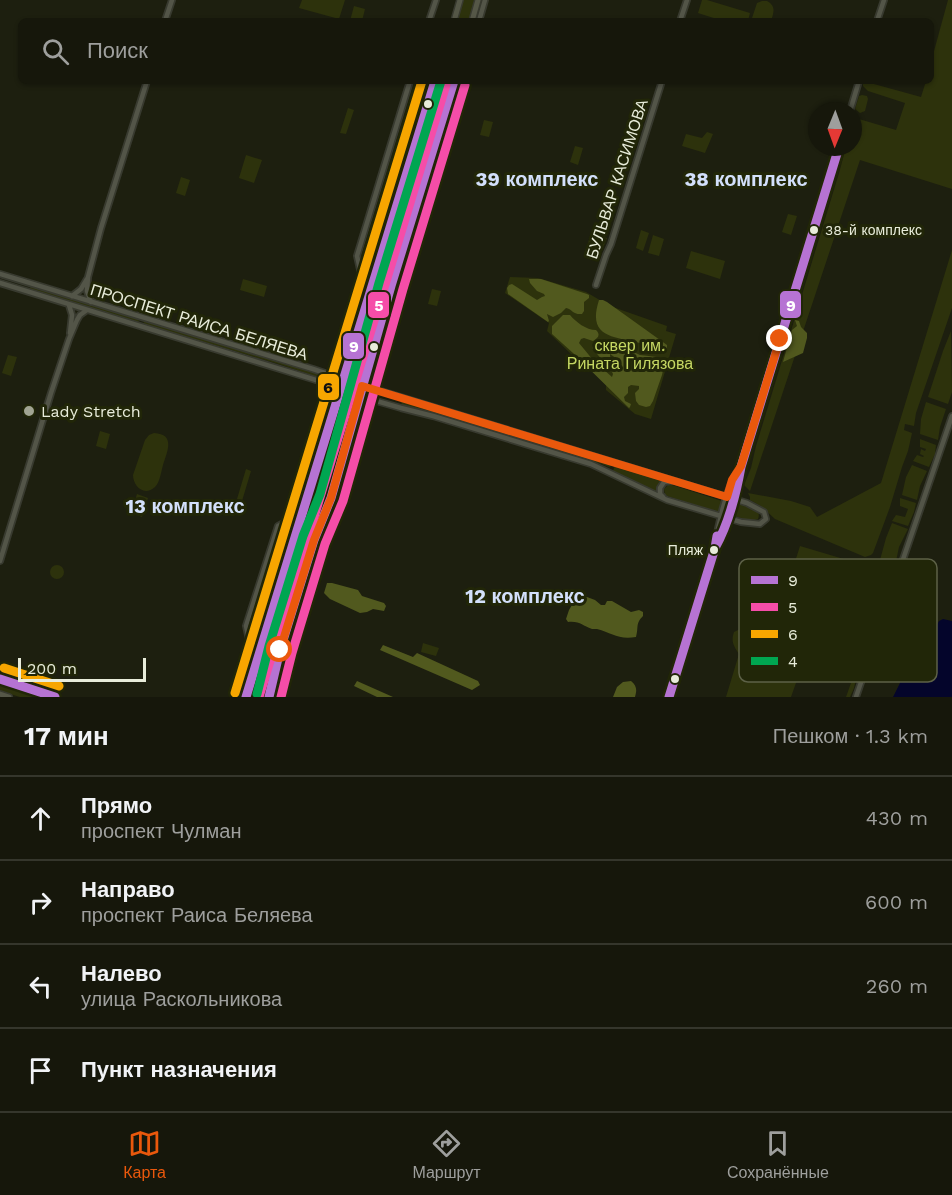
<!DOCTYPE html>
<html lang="ru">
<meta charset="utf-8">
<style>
body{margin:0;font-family:"Work Sans",sans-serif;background:#1f2014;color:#f1f3f6}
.compass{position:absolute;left:808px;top:102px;width:54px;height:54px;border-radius:50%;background:#16170b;box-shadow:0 2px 4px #0004;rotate:181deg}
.scale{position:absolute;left:18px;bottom:15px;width:128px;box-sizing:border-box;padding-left:6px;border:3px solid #e8ecda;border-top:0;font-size:16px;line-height:21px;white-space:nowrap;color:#e8ecda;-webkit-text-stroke:4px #212608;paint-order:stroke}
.stop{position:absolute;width:18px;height:18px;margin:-14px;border:4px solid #ea580c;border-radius:50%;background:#fff}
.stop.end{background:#ea580c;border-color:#fff;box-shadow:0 2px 6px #0008}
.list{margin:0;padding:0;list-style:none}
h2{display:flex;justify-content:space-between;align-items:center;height:78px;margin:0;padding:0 24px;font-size:26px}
h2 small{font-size:20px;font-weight:400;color:#9e9f9d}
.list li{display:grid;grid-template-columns:39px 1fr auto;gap:18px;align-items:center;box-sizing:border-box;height:84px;padding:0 24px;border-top:2px solid #35362c}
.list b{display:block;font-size:22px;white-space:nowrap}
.list p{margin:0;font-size:20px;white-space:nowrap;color:#9e9f9d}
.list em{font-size:20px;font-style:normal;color:#9e9f9d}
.icon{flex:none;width:33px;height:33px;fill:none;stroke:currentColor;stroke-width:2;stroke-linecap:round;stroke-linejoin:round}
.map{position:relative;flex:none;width:952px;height:697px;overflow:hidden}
.search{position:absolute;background:#16170b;box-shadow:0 2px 4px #0004;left:18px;right:18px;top:18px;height:66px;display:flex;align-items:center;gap:15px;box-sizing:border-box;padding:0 21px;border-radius:9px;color:#9e9f9d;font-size:22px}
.sheet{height:414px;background:#16170b}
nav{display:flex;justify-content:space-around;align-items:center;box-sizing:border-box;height:84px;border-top:2px solid #35362c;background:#16170b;font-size:16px;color:#9e9f9d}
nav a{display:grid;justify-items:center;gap:3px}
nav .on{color:#ea580c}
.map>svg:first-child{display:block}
.green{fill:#2d320c}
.forest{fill:#51591e}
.water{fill:#04052b}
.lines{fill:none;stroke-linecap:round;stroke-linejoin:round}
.minor-casing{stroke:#383a2f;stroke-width:8}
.major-casing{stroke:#383a2f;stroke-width:8}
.minor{stroke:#535548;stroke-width:4.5}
.major{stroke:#555747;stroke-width:5}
.bus-1-casing{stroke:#212608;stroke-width:14}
.bus-2-casing{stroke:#212608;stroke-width:14}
.bus-3-casing{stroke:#212608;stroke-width:14}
.bus-4-casing{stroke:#212608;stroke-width:14}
.bus-1{stroke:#b673d3;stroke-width:9}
.bus-2{stroke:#f54da8;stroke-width:9}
.bus-3{stroke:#f7a600;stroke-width:9}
.bus-4{stroke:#00a651;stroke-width:9}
.route{stroke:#ea580c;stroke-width:8}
.bus-dot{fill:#e8ecda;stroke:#212608;stroke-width:2}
.poi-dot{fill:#a1a493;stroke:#212608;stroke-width:2}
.labels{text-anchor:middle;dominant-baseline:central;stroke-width:6;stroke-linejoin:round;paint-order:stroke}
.bus-label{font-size:14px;fill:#e8ecda;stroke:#212608;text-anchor:start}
.street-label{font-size:16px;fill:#e8ecda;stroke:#212608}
.park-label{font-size:16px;fill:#c5d763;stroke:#212608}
.poi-label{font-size:16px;fill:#e8ecda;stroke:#212608;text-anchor:start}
.quarter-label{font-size:20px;font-weight:bold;fill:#d3e0fb;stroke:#212608}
.key{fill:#212608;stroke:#5d6147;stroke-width:1.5}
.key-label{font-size:16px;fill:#e8ecda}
.line-badge{stroke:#212608;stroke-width:2}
.badge-label{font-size:16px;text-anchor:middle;font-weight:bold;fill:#fff}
.pale-badge-label{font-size:16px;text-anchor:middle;font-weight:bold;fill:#111}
</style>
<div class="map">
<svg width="952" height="697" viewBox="0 0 952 697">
<rect width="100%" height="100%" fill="#1d1f0f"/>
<path class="green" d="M302,0H345L339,19L299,8Z
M462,0H476L470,21H456Z
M702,0H707L750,13L748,21H723L698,13Z
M948,0H952V189L860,160L750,491L744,485L751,468L756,446L839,173L846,147H853V122L859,119L896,130L905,103L868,91L863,86V81L921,97L926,81H931V62Z
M762,1H767C776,6 774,12 771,21H751L757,3Z
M354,6L365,9L362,21H350Z
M438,81H451L393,273L389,269L380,270Z
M862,95L867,96L868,99L865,111L860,113L855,109L859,96Z
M348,108L354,110L346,134L340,133Z
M484,120L493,122L489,137L480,135Z
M707,132L713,134L705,153L682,146L686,134L702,138Z
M575,146L583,148L578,165L570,162Z
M246,155L262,160L254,183L239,178Z
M181,177L190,180L185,196L176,193Z
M788,214L797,216L791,235L782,232Z
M641,230L649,233L643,251L636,248Z
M591,233L607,238L603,248L588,243Z
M653,235L664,239L659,256L648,253Z
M952,250V308L916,413L914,426L905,424L904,430L912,433L908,451L902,467L890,507L873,553L871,555L865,557L775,519L761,506L750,500V497L748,493L791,501L810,507L817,517L881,483Z
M691,251L725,261L720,279L686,268Z
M384,274L388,277V280L360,381L348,377L378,277Z
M510,277L538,278L586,292L610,306L667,326L666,331L676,334L651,419L635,414L606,390V385L578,357L571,354L547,331L549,323L505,293Z
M243,279L267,286L264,297L240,290Z
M31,286L138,319L139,322H137L31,290L30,288Z
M432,289L441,291L437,306L428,304Z
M145,320L339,380L338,384L279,364L143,324Z
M951,331L952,392L948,404L928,397L943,351Z
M8,355L17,357L11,376L2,373Z
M342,394L355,398L327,498C322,507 313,505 313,495L327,452Z
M403,401L610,463L611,466L609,467L599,463L584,460L402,405L401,402Z
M926,402L946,409L940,427L938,440L920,434L921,419Z
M100,431L110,434L106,449L96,446Z
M154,433C176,434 167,452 163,465C161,472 160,482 155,487C144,497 133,486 133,475L145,440L149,435Z
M920,439L936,445L935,454L929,467L913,461L917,455L923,457L924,456L920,454L921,449L925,451L926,449L920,447Z
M615,465L663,481L658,488V495L613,471Z
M912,465L927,471L920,486L917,500L902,495L906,477Z
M246,469L251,471L242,501L237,499Z
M669,484L725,502L721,513L667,496L665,494L664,489Z
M137,494L148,498L142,517L131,513Z
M900,498L916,503L914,512L908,526L892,521L896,515L905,517L908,509L900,506Z
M735,501C744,504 763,507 758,519L754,520L744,519L731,515Z
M308,503L312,508L322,509L305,557L281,638C278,633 274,631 269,633Z
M892,523L908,529L899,547L895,566L880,560L886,538Z
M800,546L847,560C846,569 835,582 847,588C852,590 857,591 862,593L848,638L840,651L816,643L802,666L791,697H726L739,654C733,645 731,641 734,632L748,625L757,597L773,602L775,600L770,596L776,590L780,593V595L787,587Z
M50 572a7 7 0 1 1 14 0a7 7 0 1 1-14 0Z
M270,638L275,639L277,645L265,697H249L265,642Z
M852,641L867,646L860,659L857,675L852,673L851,677L856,679L854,688L850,697H846L851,683L844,680L851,659L845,655Z
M423,643L439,648L436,656L421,652Z
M0,683L45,697H20L0,691Z"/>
<path class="forest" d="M529,279H541L587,294L589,295V298L584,302V311L582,314C573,315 572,309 566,308L561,313L553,317L547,314L549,321L548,322L508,294L507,288L509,285L512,284L537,300L542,297L545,296L544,294L537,291L530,283Z
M599,300H603L607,302L667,345V349L659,353C653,350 649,346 643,344C617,336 586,340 599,300Z
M563,315H570C576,322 586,330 596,330C601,335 598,338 593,341L584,338L581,339L579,343L593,360L612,377L613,374L611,370L619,365L620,361L610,354V356L614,364L612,367L609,368L592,348L593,345L601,344L609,341L640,355L657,357L663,362L664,365L662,375L653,401L650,406L646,407L639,405L636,401L635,393L639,389V386L631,385L628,387V393L624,397L625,401L631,404L630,407L629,408L573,353L552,334V326Z
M795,320L799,321L801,327L807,333V338L803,353L783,362L792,330L797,326Z
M327,583H332L358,590L362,596L384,603L386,606L384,611L373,609L367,612L360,613L330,599L324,593Z
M587,597L595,600L601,605H605L607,601H612L631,612L639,610L643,612V616C635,624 639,627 636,637C618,640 612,633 597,629C595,629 593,629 592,629C582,626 581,621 568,622L566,619L569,610L576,598Z
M383,645L413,657L417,653L478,681L480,685L472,690L380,650Z
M357,681L393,697H377L354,686Z
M631,681C637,686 637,690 635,697H613L617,687L623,682Z"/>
<path class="water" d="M943,619L952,621V697H893L900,683L899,680L913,657L918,655L926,645L939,621Z"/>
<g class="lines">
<g class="minor-casing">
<path id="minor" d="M165,21L172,0
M429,21L436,0
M479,21L485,0
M680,21L687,0
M877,21L884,0
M850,111L859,81
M0,274L313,369L348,381L747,503L764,512L766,519L760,524L741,522L667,500L591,464L433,416L401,408L359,396L340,390L329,384L293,373L0,283
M596,285L606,255L611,244L662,81
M72,296L81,289L87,279
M389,301L402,278L408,250L460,81
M91,302L87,291L88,277L101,228L147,81
M366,303L365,292L357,256L410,81
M69,305L72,315L70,333
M663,497L660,494V488L664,482L671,481
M715,548C729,525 737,493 741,467L839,147
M0,561L51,393L69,339L77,320L80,315L87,310
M255,667L246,626L278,526L302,513
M270,697L275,688L329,515L328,508
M669,697L715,548C718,523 726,489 739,468
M856,697L952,416"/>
</g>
<g class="major-casing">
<path id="major" d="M454,21L460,0
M472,21L478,0
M376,276L379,273L387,272L390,274L391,281
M310,496V501L316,506L323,507L328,505
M265,638L269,635L277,637L279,639L280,648
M0,679L55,697
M0,694L9,697
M246,697L435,81
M269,697L280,650L314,540L331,498L391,286L454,81"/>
</g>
<use href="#minor" class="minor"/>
<use href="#major" class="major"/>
<g class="bus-1-casing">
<path id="bus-1" d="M715,548C729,523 736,495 741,467L839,147
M0,679L55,697
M246,697L435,81
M269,697L280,650L314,540L331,498L391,286L454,81
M669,697L715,548L717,536"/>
</g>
<g class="bus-2-casing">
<path id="bus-2" d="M259,697L446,85
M281,697L292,653L325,544L343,501L403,289L465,85"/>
</g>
<g class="bus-3-casing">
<path id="bus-3" d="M4,668L59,686
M235,693L422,81"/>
</g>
<g class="bus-4-casing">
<path id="bus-4" d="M257,694L269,646L303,536L320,494L379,283L441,81"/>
</g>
<use href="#bus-1" class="bus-1"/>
<use href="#bus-2" class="bus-2"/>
<use href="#bus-3" class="bus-3"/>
<use href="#bus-4" class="bus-4"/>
</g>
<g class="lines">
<path class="route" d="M280,650L314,540L331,498L362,386L727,497L732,480L741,466L780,339"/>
</g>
<g class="bus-dot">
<circle cx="428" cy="104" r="5"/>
<circle cx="814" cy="230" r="5"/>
<circle cx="374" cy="347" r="5"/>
<circle cx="714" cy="550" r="5"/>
<circle cx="675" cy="679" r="5"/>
</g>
<circle class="poi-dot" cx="29" cy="411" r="6"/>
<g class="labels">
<g class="bus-label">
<text x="825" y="230">38-й комплекс</text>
<text x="703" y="550" text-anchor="end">Пляж</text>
</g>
<g class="street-label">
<text transform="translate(617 179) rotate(-72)">БУЛЬВАР КАСИМОВА</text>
<text transform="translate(199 322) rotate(17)">ПРОСПЕКТ РАИСА БЕЛЯЕВА</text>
</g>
<g class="park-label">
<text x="630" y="345">сквер им.<tspan x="630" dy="18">Рината Гилязова</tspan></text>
</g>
<g class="poi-label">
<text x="41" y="411">Lady Stretch</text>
</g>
<g class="quarter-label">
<text x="537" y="179">39 комплекс</text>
<text x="746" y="179">38 комплекс</text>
<text x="185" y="506">13 комплекс</text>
<text x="525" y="596">12 комплекс</text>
</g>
</g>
<rect x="739" y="559" width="198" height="123" rx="9" class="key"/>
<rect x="751" y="576" width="27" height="8" fill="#b673d3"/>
<rect x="751" y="603" width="27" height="8" fill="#f54da8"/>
<rect x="751" y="630" width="27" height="8" fill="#f7a600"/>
<rect x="751" y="657" width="27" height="8" fill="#00a651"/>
<g class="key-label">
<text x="788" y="586">9</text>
<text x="788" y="613">5</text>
<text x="788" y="640">6</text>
<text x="788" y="667">4</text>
</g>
<g class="line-badge">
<rect x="779" y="290" width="23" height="29" rx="6" fill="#b673d3"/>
<rect x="367" y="291" width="23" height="28" rx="6" fill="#f54da8"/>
<rect x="342" y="332" width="23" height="28" rx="6" fill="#b673d3"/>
<rect x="317" y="373" width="23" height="28" rx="6" fill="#f7a600"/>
</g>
<g class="badge-label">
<text x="791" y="311">9</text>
<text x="379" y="311">5</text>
<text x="354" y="352">9</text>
</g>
<g class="pale-badge-label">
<text x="328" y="393">6</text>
</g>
</svg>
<svg class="compass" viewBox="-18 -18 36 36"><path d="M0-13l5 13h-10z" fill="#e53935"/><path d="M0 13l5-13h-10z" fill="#9e9f9d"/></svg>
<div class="scale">200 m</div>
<div class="stop" style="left:280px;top:650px"></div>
<div class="stop end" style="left:780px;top:339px"></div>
<div class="search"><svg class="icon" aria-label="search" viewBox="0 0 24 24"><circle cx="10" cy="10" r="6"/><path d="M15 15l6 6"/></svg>Поиск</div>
</div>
<section class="sheet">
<h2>17 мин<small>Пешком · 1.3 km</small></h2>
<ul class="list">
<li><svg class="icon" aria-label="ahead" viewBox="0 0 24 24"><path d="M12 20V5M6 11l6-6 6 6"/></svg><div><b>Прямо</b><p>проспект Чулман</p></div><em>430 m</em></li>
<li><svg class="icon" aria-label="right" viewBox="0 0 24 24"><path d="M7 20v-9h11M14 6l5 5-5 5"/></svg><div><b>Направо</b><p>проспект Раиса Беляева</p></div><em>600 m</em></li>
<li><svg class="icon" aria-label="left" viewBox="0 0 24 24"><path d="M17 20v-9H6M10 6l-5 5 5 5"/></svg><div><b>Налево</b><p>улица Раскольникова</p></div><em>260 m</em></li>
<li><svg class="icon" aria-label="arrive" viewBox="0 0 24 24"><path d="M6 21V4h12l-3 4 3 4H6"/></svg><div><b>Пункт назначения</b></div></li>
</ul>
</section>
<nav>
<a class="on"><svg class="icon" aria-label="map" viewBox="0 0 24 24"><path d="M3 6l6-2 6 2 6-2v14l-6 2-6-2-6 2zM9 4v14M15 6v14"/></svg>Карта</a>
<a><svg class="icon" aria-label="directions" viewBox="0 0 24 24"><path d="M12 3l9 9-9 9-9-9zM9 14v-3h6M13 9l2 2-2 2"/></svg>Маршрут</a>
<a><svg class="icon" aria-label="saved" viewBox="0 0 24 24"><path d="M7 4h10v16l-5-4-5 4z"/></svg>Сохранённые</a>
</nav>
